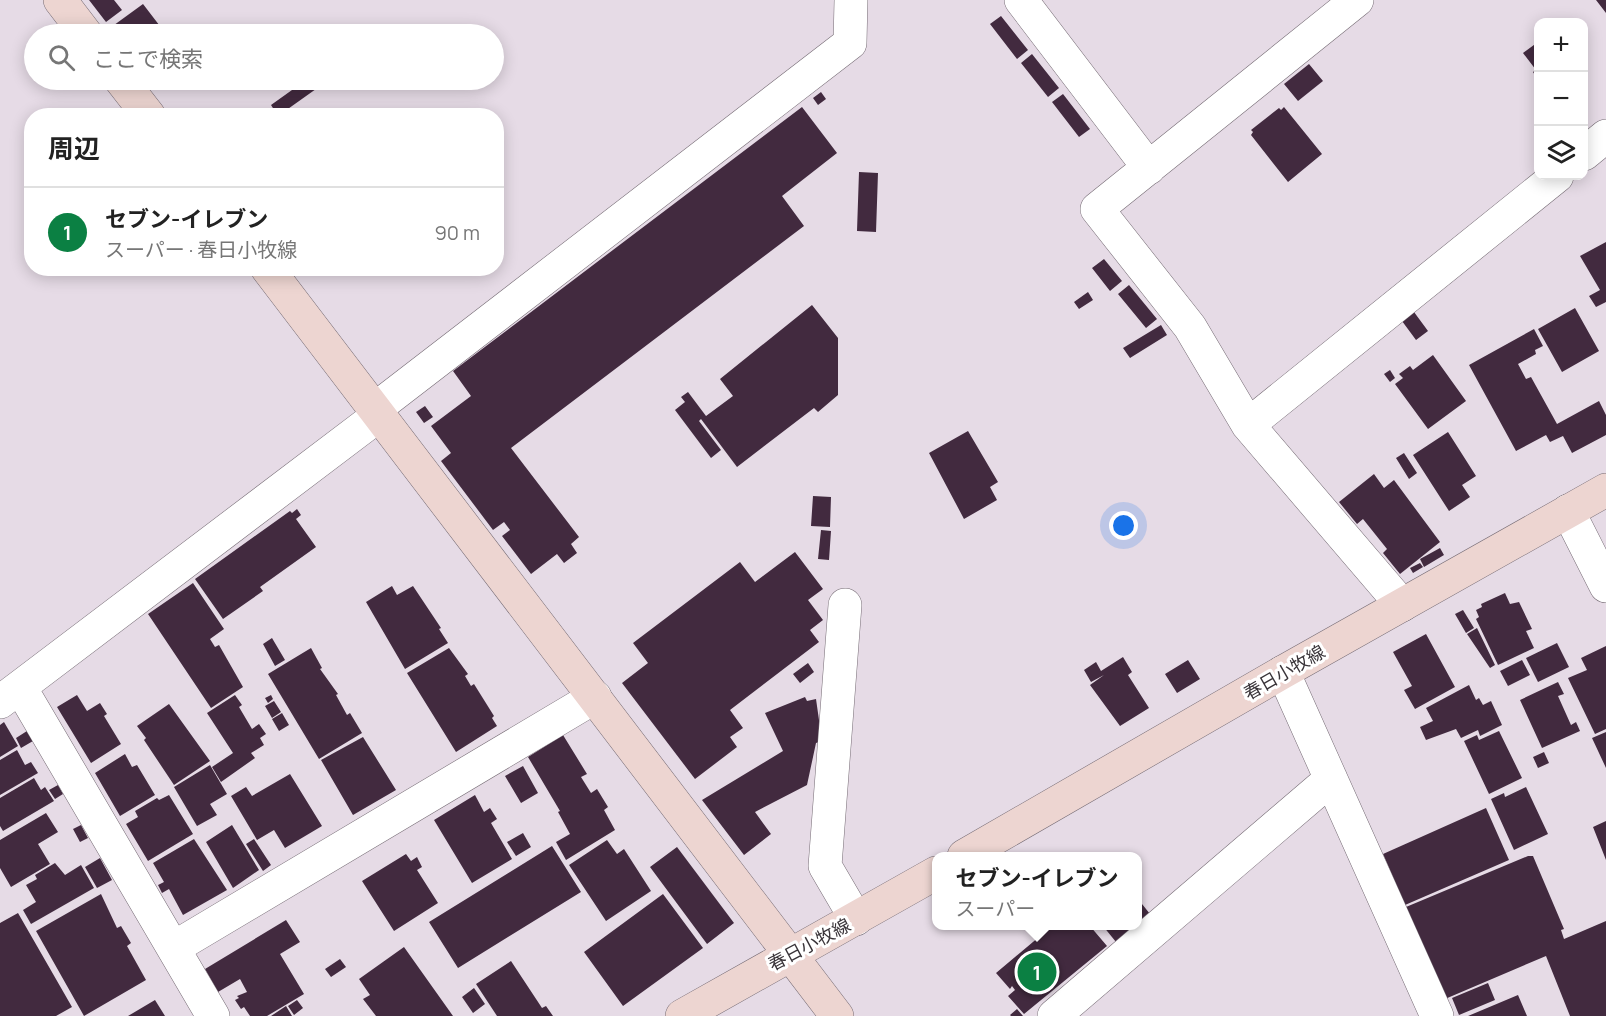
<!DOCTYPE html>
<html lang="ja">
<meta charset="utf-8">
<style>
body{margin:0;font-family:Manrope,"Noto Sans JP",sans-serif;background:#f2f2f2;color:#222}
.controls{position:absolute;right:18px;top:18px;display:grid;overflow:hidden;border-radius:12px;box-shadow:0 3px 15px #0003}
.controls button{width:54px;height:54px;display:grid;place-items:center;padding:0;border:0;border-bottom:2px solid #e0e0e0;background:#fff;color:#222;font:30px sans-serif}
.you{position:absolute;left:1124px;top:526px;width:21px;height:21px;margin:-15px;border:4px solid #fff;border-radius:50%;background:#1a73e8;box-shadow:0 0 0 9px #1a73e833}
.badge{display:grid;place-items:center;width:39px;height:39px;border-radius:50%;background:#0b8043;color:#fff;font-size:20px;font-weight:700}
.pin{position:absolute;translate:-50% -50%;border:3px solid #fff;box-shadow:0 2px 6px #0006}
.popup{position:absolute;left:932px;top:852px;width:210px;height:78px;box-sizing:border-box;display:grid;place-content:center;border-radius:12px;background:#fff;filter:drop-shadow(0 2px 4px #0005);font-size:20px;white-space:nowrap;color:#767676}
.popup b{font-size:22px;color:#222}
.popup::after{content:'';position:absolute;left:50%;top:100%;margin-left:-12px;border:12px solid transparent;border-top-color:#fff}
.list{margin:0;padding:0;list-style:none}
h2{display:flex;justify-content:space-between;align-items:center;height:78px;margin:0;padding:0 24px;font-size:26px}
h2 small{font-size:20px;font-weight:400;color:#767676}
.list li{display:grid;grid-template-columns:39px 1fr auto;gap:18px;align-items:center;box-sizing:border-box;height:90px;padding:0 24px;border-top:2px solid #e0e0e0}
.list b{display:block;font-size:22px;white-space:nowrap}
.list p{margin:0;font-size:20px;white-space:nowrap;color:#767676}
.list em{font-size:20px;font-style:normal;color:#767676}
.icon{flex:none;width:33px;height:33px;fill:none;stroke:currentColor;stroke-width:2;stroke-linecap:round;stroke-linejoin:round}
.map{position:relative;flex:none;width:1606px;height:1016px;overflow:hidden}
.search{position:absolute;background:#fff;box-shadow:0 3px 15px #0003;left:24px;top:24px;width:480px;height:66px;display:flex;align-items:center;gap:15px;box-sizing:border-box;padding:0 21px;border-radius:33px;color:#767676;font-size:22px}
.panel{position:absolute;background:#fff;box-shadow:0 3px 15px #0003;left:24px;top:108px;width:480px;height:168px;border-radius:24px}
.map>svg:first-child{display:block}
.building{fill:#422a3f}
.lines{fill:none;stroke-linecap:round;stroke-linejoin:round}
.street-casing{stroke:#756b74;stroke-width:34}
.secondary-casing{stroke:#756b74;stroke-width:34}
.street{stroke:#fff;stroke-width:33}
.secondary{stroke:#edd5d1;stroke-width:33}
.labels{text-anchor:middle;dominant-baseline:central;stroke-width:6;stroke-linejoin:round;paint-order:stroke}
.street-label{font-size:18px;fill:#393439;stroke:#fff}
</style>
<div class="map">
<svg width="1606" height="1016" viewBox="0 0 1606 1016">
<rect width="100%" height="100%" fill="#e6dbe6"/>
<path class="building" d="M89,0H114L122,10L106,22Z
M1596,0H1606V13Z
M143,4L166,34H114L110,28Z
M1001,16L1028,50L1017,59L990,24Z
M1538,42V80L1533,72L1536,70L1523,53Z
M1032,54L1059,88L1048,97L1021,63Z
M1309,64L1323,81L1298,101L1284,84Z
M306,80H320L323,84L278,116L271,105Z
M821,92L826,99L818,105L813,98Z
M1063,94L1090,129L1079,137L1052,102Z
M802,107L837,153L782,196L804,226L511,448L579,537L571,544L577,553L564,563L557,554L531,574L502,536L510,530L504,522L493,530L441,461L451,453L431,426L471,396L453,371Z
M1284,107L1322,154L1288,182L1251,135L1253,132L1251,130L1279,108L1281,110Z
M859,172L878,173L876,232L857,231Z
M1606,242V302L1596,307L1589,296L1600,290L1580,256Z
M1104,259L1122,281L1110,291L1092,268Z
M1129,285L1157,319L1146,328L1118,294Z
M1088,292L1093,300L1079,309L1074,302Z
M812,305L838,338V395L818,412L814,408L737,467L701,419L699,421L721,450L711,458L675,410L685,402L681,397L688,392L706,416L733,396L720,379Z
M1575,308L1599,351L1562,372L1538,329Z
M1414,312L1428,331L1416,340L1402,321Z
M1161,325L1167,335L1130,358L1123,348Z
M1534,329L1543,346L1535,350L1536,354L1518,364L1526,379L1531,377L1557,424L1599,401L1606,415V435L1572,453L1563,436L1550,442L1546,435L1516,451L1469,365Z
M1433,355L1466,401L1428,429L1395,384L1403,378L1399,374L1410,366L1413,370Z
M1390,370L1395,378L1390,382L1384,374Z
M425,406L433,417L424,423L416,412Z
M968,431L998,482L990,487L997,500L964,519L929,453Z
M1448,432L1476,476L1462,485L1470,497L1449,511L1413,455Z
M1404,453L1417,473L1409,479L1396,458Z
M1374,474L1384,488L1394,480L1440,542L1400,574L1383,553L1387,549L1363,519L1357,524L1339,502Z
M813,496L831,497L830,527L811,526Z
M297,509L301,515L296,519L316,547L260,587L263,591L223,619L195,579L290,511L292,513Z
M821,530L831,531L829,560L818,559Z
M1440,548L1444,555L1424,567L1420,559Z
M795,552L823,589L808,600L823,620L810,630L819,642L730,710L743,728L730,737L737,747L695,779L622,683L648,663L633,643L740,562L755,582Z
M1420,563L1423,567L1413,573L1410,568Z
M193,583L224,629L210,639L215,647L219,645L243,687L211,708L148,614Z
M392,586L397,595L413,586L441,628L439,629L448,643L405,669L366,602Z
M1505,593L1510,604L1519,602L1532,629L1526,631L1534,648L1498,665L1476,619L1479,617L1476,610L1482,607L1481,604Z
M1463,610L1474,628L1466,633L1455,614Z
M1477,628L1495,665L1490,668L1467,634Z
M1426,634L1455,687L1415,709L1404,690L1412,686L1393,652Z
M272,638L285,660L275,666L263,644Z
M1557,643L1569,667L1538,682L1526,658Z
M1606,646V729L1595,734L1568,678L1587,670L1581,658Z
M311,648L322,668L320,669L338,694L336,695L347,715L350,713L362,733L319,759L268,674Z
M449,648L468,674L465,676L471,686L474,684L494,716L492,718L497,726L456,752L407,673Z
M1123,657L1132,672L1128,675L1149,708L1120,726L1090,685L1104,675L1091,682L1084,670L1096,662L1101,671Z
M1188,660L1200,679L1177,693L1165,674Z
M1522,660L1530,675L1508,686L1500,671Z
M808,663L814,672L800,683L793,674Z
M1558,682L1564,694L1558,696L1571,725L1576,722L1580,731L1542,748L1520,700Z
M1469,685L1476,700L1479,698L1483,705L1491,701L1502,725L1480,736L1478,730L1461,738L1456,729L1426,740L1420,727L1433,721L1426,708Z
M77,695L87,711L100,703L107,714L104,716L121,744L91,763L57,707Z
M235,695L242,705L239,707L252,729L259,724L266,734L260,738L264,745L251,753L255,758L221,782L212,767L233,753L207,713Z
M271,695L273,699L268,703L265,698Z
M805,697L807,701L816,699L822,741L816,743L807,785L755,812L771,834L744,855L702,800L783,751L765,713Z
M274,701L281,712L272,718L265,706Z
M169,704L210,761L174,785L144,740L146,738L137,726Z
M282,713L289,725L279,731L272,719Z
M4,722L18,746L0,757V725Z
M27,731L33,741L21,748L16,738Z
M1499,731L1522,778L1489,794L1464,741L1477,735L1479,740Z
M1606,732V768L1592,738Z
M563,735L587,774L581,777L591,793L597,789L608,807L604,810L615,830L566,860L556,842L570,834L558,812L560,811L528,757Z
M363,737L396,790L353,815L321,760Z
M17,750L25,765L31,762L38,773L0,795V760Z
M1544,752L1549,763L1538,768L1533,757Z
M125,754L132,767L137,765L155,795L120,816L95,773Z
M210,765L227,794L210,804L217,815L197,826L174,787Z
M523,766L538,793L521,803L505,776Z
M290,774L322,826L285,848L274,830L257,840L231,796L246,787L252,796Z
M34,778L41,790L45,787L54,801L3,831L0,826V798Z
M58,785L63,794L55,799L49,790Z
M1526,787L1548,834L1514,850L1491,799L1504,793L1505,797Z
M169,795L193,834L148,861L126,824L138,817L135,811L157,798L159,800Z
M475,795L484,812L490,808L497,819L491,823L512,859L472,883L434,820Z
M1486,808L1509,860L1405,905L1383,854Z
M46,813L58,832L38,844L50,864L11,887L0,868V840Z
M1606,821V860L1593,827Z
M81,825L88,838L80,842L73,829Z
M232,825L259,870L233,888L206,842Z
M523,833L531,847L516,856L507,842Z
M194,839L227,890L183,915L169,889L162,893L158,885L164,882L153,863Z
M254,839L271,865L263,871L246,844Z
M607,840L617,854L624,849L651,891L606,921L569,865Z
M552,846L581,892L458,968L429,922Z
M677,847L734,923L707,944L650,867Z
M406,854L411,861L417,857L422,867L417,870L438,903L394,931L362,881Z
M1528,856H1533L1564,929L1561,930L1564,939L1606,921V1016H1570L1546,956L1445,999L1406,907Z
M100,858L112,880L97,888L85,867Z
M55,863L65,875L81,865L94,888L31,924L23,910L36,902L26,885L37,879L35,875Z
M101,894L117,928L121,926L131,943L127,946L146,980L84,1016L36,931Z
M663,894L703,948L623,1006L584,952Z
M1138,899L1150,914L1138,924Z
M18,913L72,1007L56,1016H0V923Z
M286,920L300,942L280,954L304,994L267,1016H250L244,1007L241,1009L235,1000L239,998L237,996L247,992L240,979L218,992L205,969Z
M1052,926H1090L1107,946L1024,1014L1008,996L1015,990L1012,986L1010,989L996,973Z
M1103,926H1136L1116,942Z
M404,947L453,1016H376L363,999L370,995L359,979Z
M340,959L346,967L331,977L325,969Z
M511,961L542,1008L546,1006L553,1016H497L476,984Z
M1488,983L1495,1000L1459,1015L1452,998Z
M474,988L485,1004L473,1013L462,997Z
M1518,995L1527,1016H1468Z
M155,1000L165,1016H128Z
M297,1000L303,1008L294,1015L288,1006Z
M286,1006L292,1016H271Z
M1017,1009L1023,1016H1011L1010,1015Z"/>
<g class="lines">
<g class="street-casing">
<path id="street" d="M1021,0L1149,168
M1357,0L1097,209L1190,327L1248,425L1402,605
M1584,154L1606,136
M375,409L850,43L851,0
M1248,425L1557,176
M1568,511L1606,586
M845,605L825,866L856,919
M1283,672L1437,1016
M20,687L213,1016
M0,702L379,415
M175,947L595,697
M1054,1016L1331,779"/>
</g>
<g class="secondary-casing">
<path id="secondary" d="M60,0L86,34
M121,80L149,116
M267,268L837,1016
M964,856L1283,672L1606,490
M682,1016L936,873"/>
</g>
<use href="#street" class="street"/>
<use href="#secondary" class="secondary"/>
</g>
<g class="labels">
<g class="street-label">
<text transform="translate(1284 672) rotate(-30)">春日小牧線</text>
<text transform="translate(809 944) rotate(-28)">春日小牧線</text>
</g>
</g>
</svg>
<div class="controls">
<button>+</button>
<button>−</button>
<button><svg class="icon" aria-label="layers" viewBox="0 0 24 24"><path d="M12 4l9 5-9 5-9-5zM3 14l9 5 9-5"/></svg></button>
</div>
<div class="you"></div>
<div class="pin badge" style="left:1037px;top:972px">1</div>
<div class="popup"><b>セブン-イレブン</b>スーパー</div>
<div class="search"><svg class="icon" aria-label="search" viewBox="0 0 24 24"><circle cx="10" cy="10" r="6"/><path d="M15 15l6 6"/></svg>ここで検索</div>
<section class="panel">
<h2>周辺<small></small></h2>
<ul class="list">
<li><span class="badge">1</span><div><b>セブン-イレブン</b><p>スーパー · 春日小牧線</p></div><em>90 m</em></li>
</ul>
</section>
</div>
